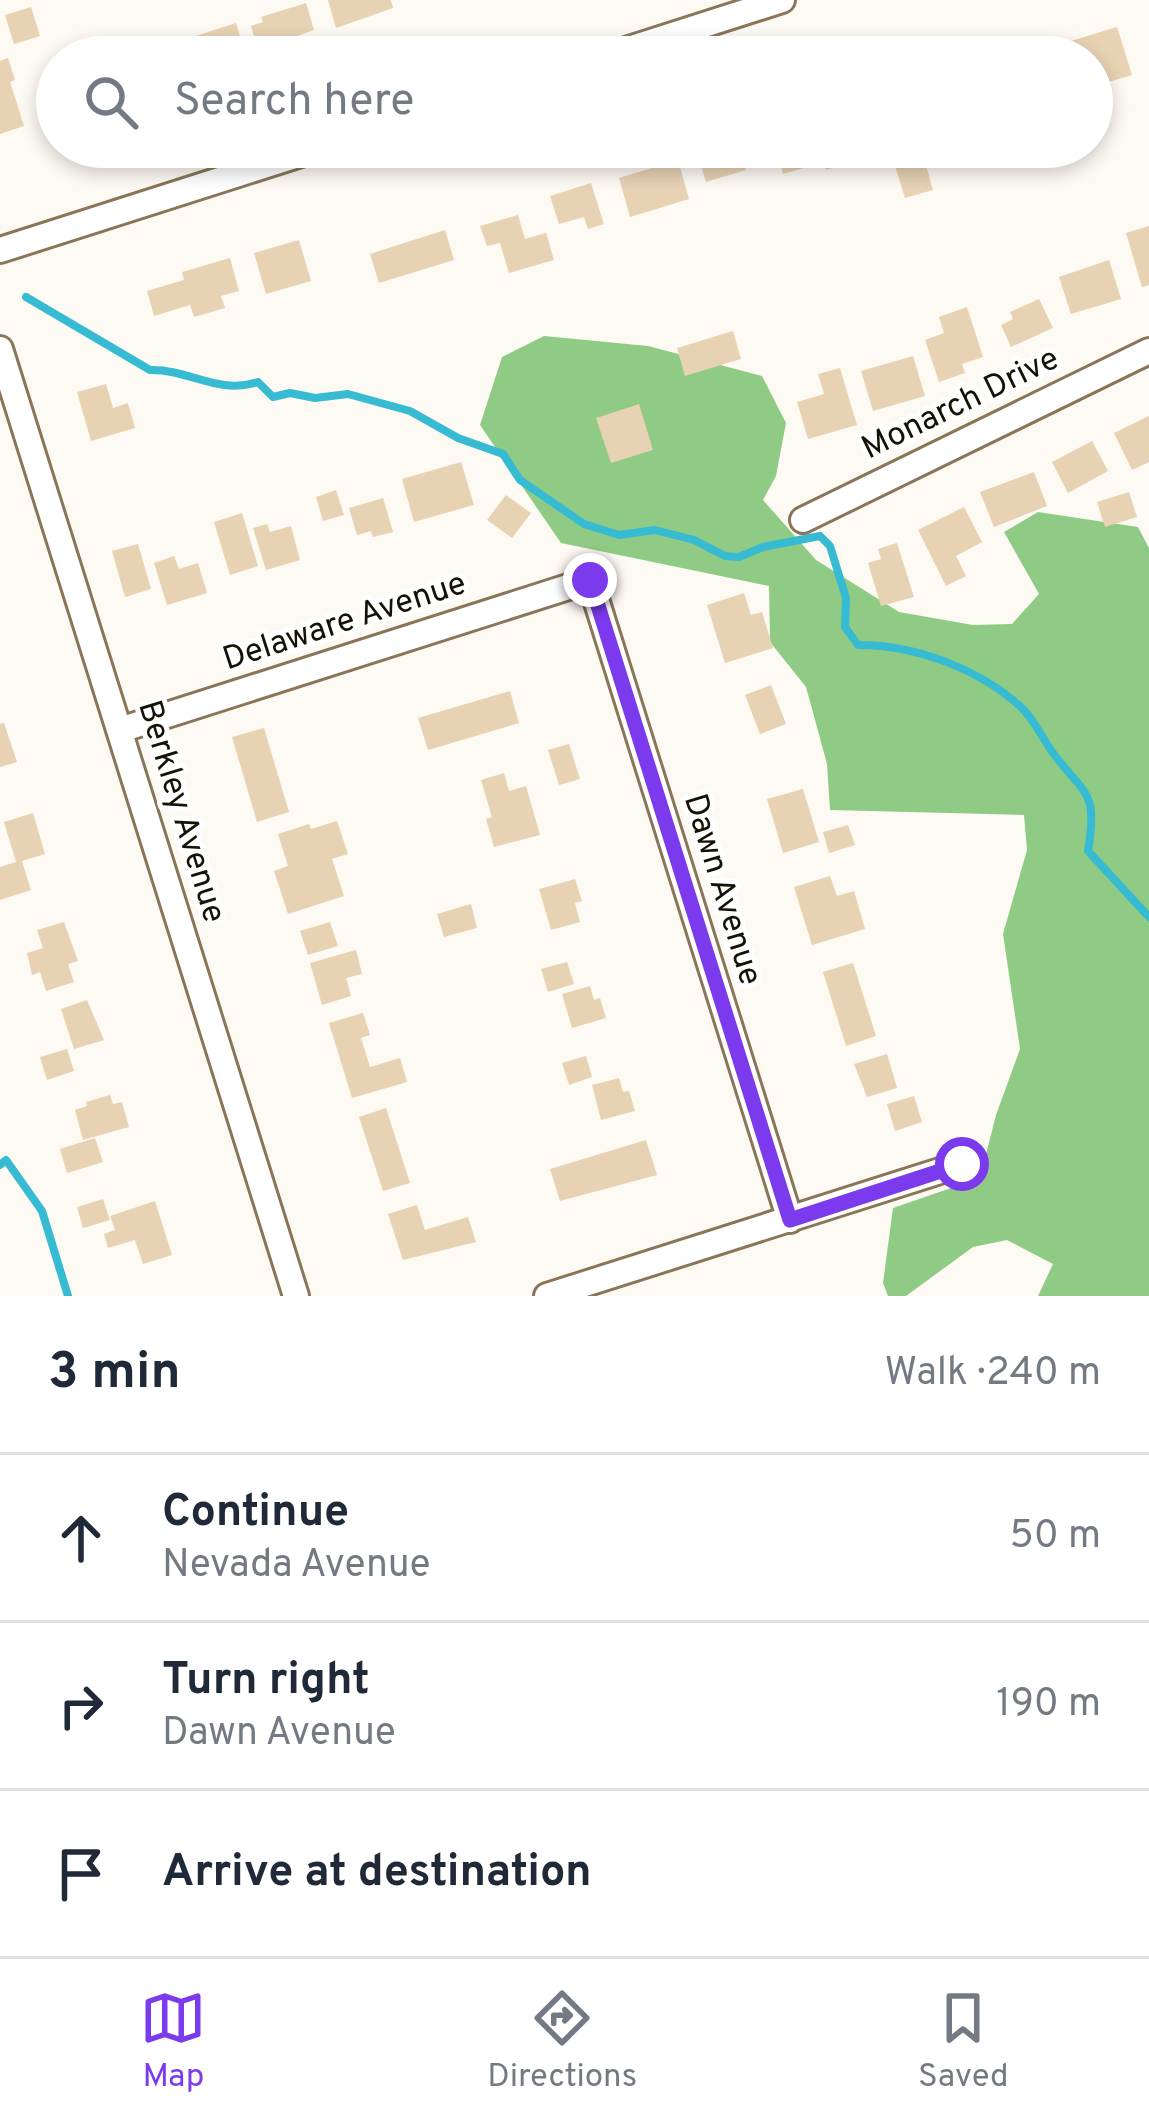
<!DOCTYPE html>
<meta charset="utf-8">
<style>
body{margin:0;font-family:Overpass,sans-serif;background:#f6f6f7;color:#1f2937}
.stop{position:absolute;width:36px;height:36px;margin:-27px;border:9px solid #7c3aed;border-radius:50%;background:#fff}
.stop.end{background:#7c3aed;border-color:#fff;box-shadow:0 3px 12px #0008}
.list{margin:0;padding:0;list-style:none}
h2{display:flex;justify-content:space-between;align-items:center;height:156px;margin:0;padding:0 48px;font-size:51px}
h2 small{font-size:39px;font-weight:400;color:#747a83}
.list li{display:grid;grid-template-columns:78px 1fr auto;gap:36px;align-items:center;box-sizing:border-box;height:168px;padding:0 48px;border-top:3px solid #e0e1e3}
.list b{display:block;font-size:45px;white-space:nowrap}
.list p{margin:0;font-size:39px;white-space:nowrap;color:#747a83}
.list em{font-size:39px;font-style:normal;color:#747a83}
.icon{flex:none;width:66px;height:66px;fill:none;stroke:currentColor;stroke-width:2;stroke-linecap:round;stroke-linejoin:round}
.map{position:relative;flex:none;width:1149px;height:1296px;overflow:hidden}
.search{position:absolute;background:#fff;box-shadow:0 6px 18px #0003;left:36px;right:36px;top:36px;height:132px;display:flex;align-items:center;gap:30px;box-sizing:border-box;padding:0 42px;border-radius:66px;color:#747a83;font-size:45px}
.sheet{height:660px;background:#fff}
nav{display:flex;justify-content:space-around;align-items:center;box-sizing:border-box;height:168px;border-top:3px solid #e0e1e3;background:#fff;font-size:33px;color:#747a83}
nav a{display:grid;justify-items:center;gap:6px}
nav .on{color:#7c3aed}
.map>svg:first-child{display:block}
.forest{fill:#90cb85}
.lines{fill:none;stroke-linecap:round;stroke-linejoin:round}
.stream{stroke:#37bbd3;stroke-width:8}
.building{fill:#e7d2b3}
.minor-casing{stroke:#897659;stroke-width:30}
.minor{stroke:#fff;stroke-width:24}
.route{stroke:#7c3aed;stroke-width:15}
.labels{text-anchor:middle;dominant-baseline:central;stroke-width:10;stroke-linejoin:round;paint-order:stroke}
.street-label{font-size:33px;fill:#171005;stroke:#fff}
</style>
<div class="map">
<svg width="1149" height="1296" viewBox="0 0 1149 1296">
<rect width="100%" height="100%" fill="#fdf9f3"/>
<path class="forest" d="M544,336L648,346L762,376L786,423L776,476L763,500L816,560L899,612L973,625L1012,624L1039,594L1004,532L1038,512L1138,527L1149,548V1296H1038L1053,1264L1007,1240L973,1247L906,1296H888L883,1283L893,1208L980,1178L996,1115L1020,1049L1003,934L1027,850L1024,815L830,810L827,764L806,687L770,642L769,586L561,543L480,425L502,357Z"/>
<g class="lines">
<path class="stream" d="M26,297L150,370C189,369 217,395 258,382L273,397L290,393L315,398L348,394L410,411L458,438L503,454L520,480L584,524L619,535L655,530L694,540L725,556L739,557L763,547L820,536L830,546L846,598L845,627L858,645C915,645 978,668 1021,707C1034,719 1042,738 1053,753C1086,797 1098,790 1088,851L1149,917
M0,1165L6,1160L42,1211L68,1296"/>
</g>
<path class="building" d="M328,0H391L393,8L336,28Z
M306,3L314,30L258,50L251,26L263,22L261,17Z
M31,7L40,36L14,44L5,15Z
M236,23L243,46L231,50L232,54L185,57L180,41Z
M1117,27L1132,75L1095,86L1092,57H1065L1061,44Z
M8,58L15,80L10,82L24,126L0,134V61Z
M57,84V114L49,117L43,98L54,94L51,86Z
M718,147H739L746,170L706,182L697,153Z
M775,147H844L848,163L826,170L824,162L783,174Z
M924,158L933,190L905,198L895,166Z
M678,160L689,199L630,217L619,178Z
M591,183L604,224L588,229L584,217L559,224L550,196Z
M518,215L525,239L546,233L554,260L509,273L500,243L487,246L480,226Z
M1149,226V285L1142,287L1126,233Z
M445,230L454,260L379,283L370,254Z
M299,240L311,281L266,294L254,253Z
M230,258L239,291L221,296L225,308L194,317L190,305L154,316L147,291L184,280L182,272Z
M1109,260L1121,299L1071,314L1059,277Z
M1039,299L1053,328L1011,347L1001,325L1013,319L1010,312Z
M967,307L983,357L962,364L965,373L939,382L925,340L944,333L939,317Z
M733,331L741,359L685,376L677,348Z
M913,356L925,396L873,411L861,371Z
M840,368L857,425L808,439L797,402L824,394L818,374Z
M106,384L113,408L128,403L135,428L91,441L77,392Z
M639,404L653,450L611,463L596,418Z
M1149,416V462L1132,470L1114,433Z
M1092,441L1108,471L1068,493L1052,462Z
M461,462L474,505L414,522L402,479Z
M1034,472L1047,506L994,527L980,492Z
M336,490L344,515L323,521L316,497Z
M1129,492L1137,517L1105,527L1097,502Z
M506,495L531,513L512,538L487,520Z
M383,498L393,532L373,537L371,531L357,535L349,508Z
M964,507L982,542L956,556L966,576L946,586L918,530Z
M242,513L258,566L230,575L214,522Z
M267,524L270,532L291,526L300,560L266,570L253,528Z
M897,543L914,597L881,606L868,563L881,559L878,549Z
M138,544L151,589L125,597L112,551Z
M174,556L179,569L198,563L207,593L167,605L154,563Z
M744,593L751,615L762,612L773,648L725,663L707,605Z
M771,685L786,724L760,734L745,695Z
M510,691L519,723L428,750L418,718Z
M4,723L17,762L0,767V724Z
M264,728L289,812L257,822L232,737Z
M569,744L580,779L559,785L548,750Z
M504,773L509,791L526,786L540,835L494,847L486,819L492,817L481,780Z
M803,789L819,842L783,853L767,799Z
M33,813L45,854L22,861L31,890L0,900V867L16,862L4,822Z
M337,821L348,854L332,859L344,896L288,914L274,871L288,866L278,834L309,824L311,829Z
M848,825L855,845L829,853L823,832Z
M830,876L837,896L854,891L865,929L812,945L794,887Z
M575,879L582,901L575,903L580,922L551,930L539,889Z
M471,904L477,928L444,937L437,914Z
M64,922L78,961L68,964L74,982L46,991L40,972L32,975L27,953L43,948L37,930Z
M330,922L338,946L308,955L300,931Z
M356,950L362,974L346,978L351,996L322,1005L310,963Z
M567,962L574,984L548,992L541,969Z
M853,963L876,1036L846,1046L823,972Z
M590,986L594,1000L600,998L606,1018L572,1028L562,994Z
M87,1000L104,1040L74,1049L61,1009Z
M363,1013L370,1035L361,1038L370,1067L400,1058L407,1082L352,1098L329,1023Z
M67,1049L74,1071L47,1080L40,1057Z
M887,1054L897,1088L867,1097L854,1064Z
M586,1056L592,1077L569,1085L562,1063Z
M619,1078L623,1092L629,1091L635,1111L601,1120L592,1085Z
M110,1095L113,1104L122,1102L129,1127L83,1140L75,1110L87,1106L86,1102Z
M914,1096L922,1122L895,1131L887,1104Z
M386,1108L410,1183L383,1191L359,1117Z
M95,1138L103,1162L67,1173L60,1149Z
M646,1140L657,1175L560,1201L550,1169Z
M103,1199L110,1220L83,1228L77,1207Z
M155,1201L172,1255L143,1264L135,1240L108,1248L104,1234L115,1230L110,1216Z
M417,1205L425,1230L468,1217L476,1242L403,1260L388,1214Z"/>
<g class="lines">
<g class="minor-casing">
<path id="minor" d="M604,57L782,0
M0,250L323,147
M0,349L296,1296
M803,520L1149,351
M120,730L590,580L790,1220
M547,1296L962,1164"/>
</g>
<use href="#minor" class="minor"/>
</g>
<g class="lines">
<path class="route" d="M590,580L790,1220L962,1164"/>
</g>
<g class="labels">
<g class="street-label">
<text transform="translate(961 405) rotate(-26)">Monarch Drive</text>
<text transform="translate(345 623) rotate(-18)">Delaware Avenue</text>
<text transform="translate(180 812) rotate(73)">Berkley Avenue</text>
<text transform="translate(721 890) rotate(73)">Dawn Avenue</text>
</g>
</g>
</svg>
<div class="stop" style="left:962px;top:1164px"></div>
<div class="stop end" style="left:590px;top:580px"></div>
<div class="search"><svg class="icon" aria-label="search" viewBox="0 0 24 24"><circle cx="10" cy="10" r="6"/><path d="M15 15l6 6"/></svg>Search here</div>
</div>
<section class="sheet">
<h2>3 min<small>Walk · 240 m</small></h2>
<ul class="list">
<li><svg class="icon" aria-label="ahead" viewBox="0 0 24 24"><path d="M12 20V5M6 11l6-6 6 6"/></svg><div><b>Continue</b><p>Nevada Avenue</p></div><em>50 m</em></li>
<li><svg class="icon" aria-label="right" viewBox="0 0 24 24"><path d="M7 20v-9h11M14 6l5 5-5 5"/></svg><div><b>Turn right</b><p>Dawn Avenue</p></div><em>190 m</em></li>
<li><svg class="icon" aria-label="arrive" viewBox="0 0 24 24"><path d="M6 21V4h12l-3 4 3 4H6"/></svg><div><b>Arrive at destination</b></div></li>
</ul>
</section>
<nav>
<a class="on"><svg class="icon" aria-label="map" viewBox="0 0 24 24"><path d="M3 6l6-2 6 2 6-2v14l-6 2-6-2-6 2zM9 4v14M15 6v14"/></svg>Map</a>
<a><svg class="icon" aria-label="directions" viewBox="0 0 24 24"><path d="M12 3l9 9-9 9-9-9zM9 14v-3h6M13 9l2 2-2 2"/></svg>Directions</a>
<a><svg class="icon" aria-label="saved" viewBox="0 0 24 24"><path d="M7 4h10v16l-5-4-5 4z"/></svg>Saved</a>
</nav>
